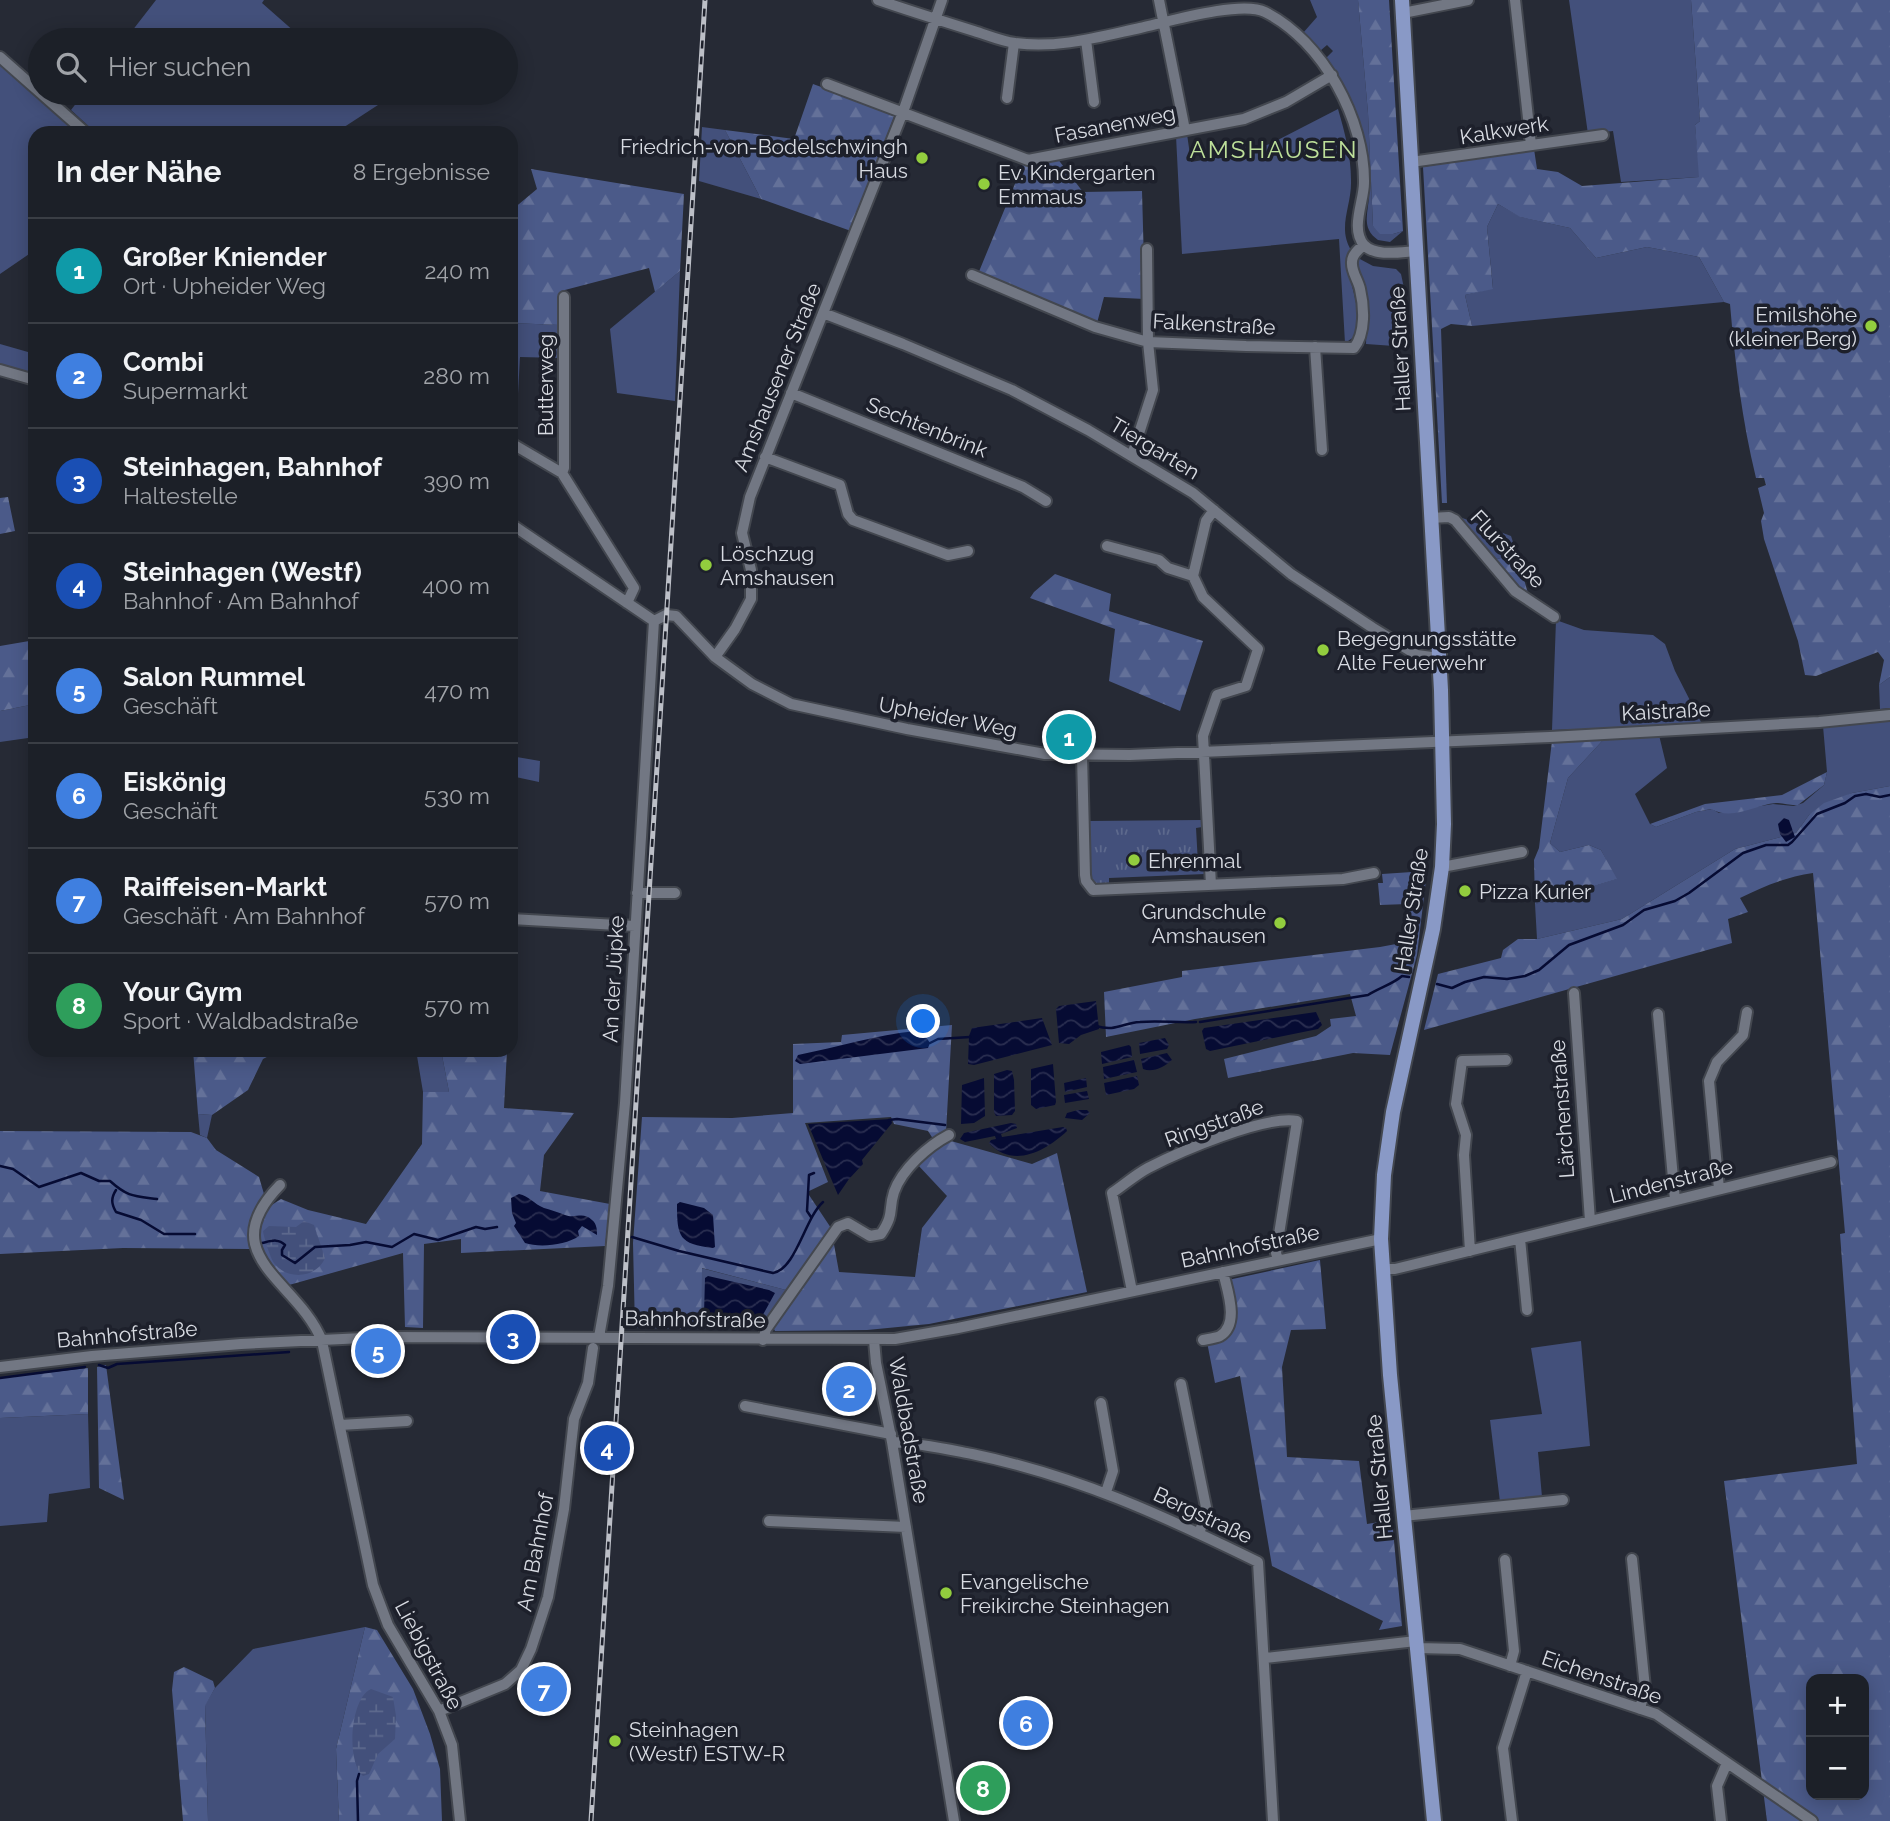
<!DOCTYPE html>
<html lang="de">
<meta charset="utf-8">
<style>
body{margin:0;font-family:Raleway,sans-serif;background:#292d34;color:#f1f3f6}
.controls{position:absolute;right:21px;bottom:21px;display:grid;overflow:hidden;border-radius:14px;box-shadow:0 4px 18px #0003}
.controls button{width:63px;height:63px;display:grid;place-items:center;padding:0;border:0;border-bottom:2px solid #3a3e45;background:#1c2028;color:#f1f3f6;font:35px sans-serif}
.you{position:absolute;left:924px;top:1022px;width:24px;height:24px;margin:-18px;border:5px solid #fff;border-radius:50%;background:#1a73e8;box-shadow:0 0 0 10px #1a73e833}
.badge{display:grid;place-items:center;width:46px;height:46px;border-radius:50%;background:#0b8043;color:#fff;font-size:23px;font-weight:700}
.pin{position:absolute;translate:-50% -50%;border:4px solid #fff;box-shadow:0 2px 7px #0006}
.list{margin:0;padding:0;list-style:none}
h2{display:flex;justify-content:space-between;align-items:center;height:91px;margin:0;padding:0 28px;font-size:30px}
h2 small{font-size:23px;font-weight:400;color:#a0a3a8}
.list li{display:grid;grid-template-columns:46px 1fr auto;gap:21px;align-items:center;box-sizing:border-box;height:105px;padding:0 28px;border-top:2px solid #3a3e45}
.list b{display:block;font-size:26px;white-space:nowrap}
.list p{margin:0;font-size:23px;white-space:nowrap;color:#a0a3a8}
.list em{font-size:23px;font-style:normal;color:#a0a3a8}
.icon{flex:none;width:38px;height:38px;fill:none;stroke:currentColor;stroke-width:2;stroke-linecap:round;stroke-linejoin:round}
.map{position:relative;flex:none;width:1890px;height:1821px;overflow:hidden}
.search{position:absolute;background:#1c2028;box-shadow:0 4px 18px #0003;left:28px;top:28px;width:490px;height:77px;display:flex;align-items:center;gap:18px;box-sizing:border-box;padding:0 24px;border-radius:38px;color:#a0a3a8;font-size:26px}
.panel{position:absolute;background:#1c2028;box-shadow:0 4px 18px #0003;left:28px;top:126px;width:490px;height:931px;border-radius:21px}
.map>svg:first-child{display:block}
.grass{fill:#43507b}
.forest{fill:url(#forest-firs);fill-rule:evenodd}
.wetland{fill:url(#wetland-marsh)}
.park{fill:url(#park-tufts)}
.water{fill:url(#water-waves)}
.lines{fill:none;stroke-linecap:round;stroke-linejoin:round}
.stream{stroke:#060b33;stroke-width:2.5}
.minor-casing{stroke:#43474f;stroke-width:14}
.major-casing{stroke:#43474f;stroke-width:18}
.minor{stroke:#727783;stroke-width:10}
.major{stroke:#8999c6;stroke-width:14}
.rail-casing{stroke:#bcbfc7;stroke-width:5}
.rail{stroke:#1d202b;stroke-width:2.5;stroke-dasharray:8;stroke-linecap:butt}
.poi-dot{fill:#92cd3e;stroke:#1d202b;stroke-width:2.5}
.labels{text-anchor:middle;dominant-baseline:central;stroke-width:7;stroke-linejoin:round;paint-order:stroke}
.street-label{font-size:21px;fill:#d8dbe2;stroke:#1d202b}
.poi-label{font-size:21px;fill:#d8dbe2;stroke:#1d202b;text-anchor:start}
.quarter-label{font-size:24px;letter-spacing:2px;fill:#bee09a;stroke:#1d202b}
</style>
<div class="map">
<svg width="1890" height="1821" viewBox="0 0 1890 1821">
<defs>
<pattern id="forest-firs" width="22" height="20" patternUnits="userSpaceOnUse" patternTransform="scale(1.75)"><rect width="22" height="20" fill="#4b5a89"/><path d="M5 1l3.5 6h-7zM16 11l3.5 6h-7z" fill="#647199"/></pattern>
<pattern id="wetland-marsh" width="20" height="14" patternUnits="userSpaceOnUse" patternTransform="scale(1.75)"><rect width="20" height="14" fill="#43507b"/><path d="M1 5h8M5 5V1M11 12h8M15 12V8" fill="none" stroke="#5d698d"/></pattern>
<pattern id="park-tufts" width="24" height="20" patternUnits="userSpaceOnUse" patternTransform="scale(1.75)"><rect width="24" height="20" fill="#43507b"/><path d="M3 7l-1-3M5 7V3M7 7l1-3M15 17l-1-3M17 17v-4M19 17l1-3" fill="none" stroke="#5d698d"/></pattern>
<pattern id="water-waves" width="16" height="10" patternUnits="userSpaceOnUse" patternTransform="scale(1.75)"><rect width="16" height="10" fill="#060b33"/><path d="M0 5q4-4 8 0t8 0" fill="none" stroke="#2a2e50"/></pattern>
</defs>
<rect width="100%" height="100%" fill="#262a35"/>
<path class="grass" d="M156,0H264L262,3L304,40H125Z
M1310,0H1358L1368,113L1373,226L1393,234L1403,231L1390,242L1378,240C1359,227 1370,210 1369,191C1369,142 1356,96 1326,58L1333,51L1327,45L1320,51L1303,33L1317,17Z
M1569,0H1691L1700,121L1695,125L1700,177L1621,182L1613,131L1588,134Z
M0,62L82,133H35V250L0,274Z
M84,93H364L378,105L335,133H96L71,110Z
M1338,109C1345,133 1351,156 1351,180C1352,206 1337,227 1351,250C1339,269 1367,306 1354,337L1345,343L1339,239L1182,254L1176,136L1187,134L1191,162L1233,155L1270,144Z
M702,127L725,130L761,199L699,181Z
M1498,204L1521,217L1570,228L1596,258L1647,247L1699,257L1724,302L1472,326L1465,295L1493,288L1487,227Z
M1358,258L1373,266L1396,269L1401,274L1404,288L1408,347L1366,344L1367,313L1363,281L1356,264Z
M680,271L675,401L617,393L610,329Z
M511,323L560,325V358L520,357L518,394L511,395Z
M0,344L35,354V374L0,365Z
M1457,516L1511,536L1517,554L1493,560Z
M1556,620L1584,630L1653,635L1665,644L1675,671L1701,722L1700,725L1552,730Z
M1890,677V708L1880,709L1879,685Z
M35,704V737L0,742V711Z
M1890,721V786L1852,793L1809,815L1796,833L1735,849L1622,919L1537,939L1535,904L1616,879L1601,850L1589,845L1560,852L1550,843L1568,778L1604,739L1659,735L1667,768L1635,794L1650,824L1656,827L1696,812L1712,809L1719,813L1773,804L1794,806L1803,803L1824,785L1827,772L1823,726Z
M511,756L540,761L539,782L511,776Z
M416,1050H441L449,1092H423Z
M198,1114L212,1115L207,1138L200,1135Z
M701,1268L786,1290L761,1328L701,1329Z
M1581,1341L1590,1446L1538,1452L1542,1497L1500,1502L1490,1420L1542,1414L1531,1348Z
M88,1414L90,1488L49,1494L47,1522L0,1526V1418Z
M365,1627L336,1749L339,1821H208L205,1705L215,1688L253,1649Z"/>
<path class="forest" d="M1358,0H1389L1403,231L1393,234H1380L1373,226L1368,113Z
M1691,0H1890V677L1879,685L1884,660L1878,652L1816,676L1805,675L1798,641L1764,539L1761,521L1764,513L1758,488L1766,485L1764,478H1756C1742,420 1735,363 1730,304L1724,302L1699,257L1647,247L1596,258L1570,228L1520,217L1498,204L1487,227L1493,289L1465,295L1472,326L1451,324L1441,329L1447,503H1442L1423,167L1534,149L1537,169L1558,172L1582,186L1699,177L1695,125L1700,121Z
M813,84L895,114L851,231L761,199L725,130L794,139Z
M1057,158L1083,192L1142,191L1145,299L1104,297L1097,323L978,274L1024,162Z
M531,169L684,194L680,271L655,292L649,268L561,291L560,325L511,323V216L513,209L537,189Z
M8,497L15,531L0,534V498Z
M1517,554L1527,590L1533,600L1517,589L1493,560Z
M1055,574L1111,594L1109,611L1203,641L1180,711L1109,681L1115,629L1030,598L1034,592Z
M35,640V704L0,711V646Z
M1604,739L1568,778L1550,843L1560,852L1589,845L1601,850L1617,879L1535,904L1534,860L1539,848L1552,741Z
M1827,772L1824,785L1798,805C1791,806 1784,803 1776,803C1754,805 1733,821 1711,809L1696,812L1656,827L1650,824L1705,804L1782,795Z
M1890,786V1821H1767L1724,1481L1857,1464L1840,1234L1845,1233L1813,873C1786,877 1764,886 1740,898L1748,912L1728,919L1732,943L1424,1030L1438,974L1501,958L1503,950L1518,939H1537L1622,919L1735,849L1796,833L1809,815L1824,803L1852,793ZM1811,1679H1864V1795H1811Z
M1427,871L1417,955L1390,1055L1353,1053L1228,1078L1224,1059L1316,1036L1331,1026L1330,1019L1356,1016L1350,994L1195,1019L1106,1037L1104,992L1182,977V971L1380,947L1412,941L1407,904L1380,905L1378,883H1383L1382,874Z
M952,1025L946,1132L951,1141L1032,1164L1057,1153L1087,1292L929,1324L867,1330L775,1331L772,1325L796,1290H786L702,1268L701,1329L635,1328L633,1243L642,1117L732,1118L793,1113V1044L841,1042L842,1035ZM891,1117L894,1124L928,1131L937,1145L917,1164L947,1196L922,1228L915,1277L839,1272L831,1228L807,1192L828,1182L805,1123Z
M193,1050H280L263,1059L248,1090L212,1115L198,1114Z
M441,1050H507L504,1108L574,1113L544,1155L540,1191L610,1204L605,1246L461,1253V1239L424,1244L423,1328L405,1327L403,1253L289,1285C263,1255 253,1251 264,1210L281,1199L308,1210L366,1224L422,1144L423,1092H449Z
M0,1131L191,1132L207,1138L216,1150L259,1177L264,1194C255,1213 247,1227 251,1249L123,1248L0,1254Z
M1320,1260L1326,1329L1291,1330L1282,1367L1287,1457L1359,1461L1367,1524L1392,1520L1402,1626L1379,1630L1383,1621L1272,1566L1240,1376L1215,1383L1207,1342C1246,1331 1235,1313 1228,1280Z
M106,1365L124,1500L99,1488L97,1367Z
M88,1368V1414L0,1418V1378Z
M365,1627L377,1630L413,1689L430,1734L440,1769L442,1821H339L336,1749Z
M184,1667L213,1681L215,1688L205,1706L208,1821H183L172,1690L174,1672Z"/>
<path class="wetland" d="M304,1221L314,1225L325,1258C317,1278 287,1281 274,1263C270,1257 264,1238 263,1231L269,1226L296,1227Z
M371,1689L393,1697L396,1716L395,1739L378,1754L369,1774L363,1776C346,1762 350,1698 371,1689Z"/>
<path class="park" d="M1202,820V827L1196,828L1198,864H1204L1205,874L1109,878V887L1095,885L1089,879V821Z"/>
<path class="water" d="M1784,818L1789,820L1795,837L1786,842L1780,834L1778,824Z
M1096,1001L1099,1029L1081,1035L1069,1044L1059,1043L1056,1009L1059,1006Z
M1316,1012L1322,1025L1318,1029L1210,1051L1206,1049L1202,1031L1204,1028Z
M1042,1018L1052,1045L974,1065L968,1064L969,1036L972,1028Z
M916,1031L924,1034L930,1043L928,1048L800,1064L795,1061L798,1055C838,1047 876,1035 916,1031Z
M1165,1038L1169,1045L1167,1049L1140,1054L1139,1043Z
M1129,1045L1131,1047L1132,1057L1102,1064L1101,1052Z
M1167,1053L1172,1060C1164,1067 1153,1073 1143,1069L1141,1059Z
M1134,1060L1137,1072L1104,1079L1103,1067Z
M1053,1064L1056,1102L1055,1105L1036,1109L1031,1105V1069Z
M1007,1070L1012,1071L1014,1080L1015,1111L1012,1115L996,1116L994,1112V1074Z
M1137,1076L1139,1085L1134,1089L1106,1095L1104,1083Z
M984,1078L985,1116L974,1123L961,1124L962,1085Z
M1086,1078L1087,1087L1065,1092L1064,1083Z
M1087,1091L1089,1099L1065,1103L1064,1095Z
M1078,1110H1087L1090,1113L1082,1120L1065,1118L1067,1113Z
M891,1119L892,1123L862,1160L863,1164L849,1179L838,1195L808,1124Z
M1011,1123L1016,1124L1017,1128L1001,1134L1002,1137L1063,1127L1066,1128L1067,1131C1046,1151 1013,1169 989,1143L991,1140L996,1139L995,1136L965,1142L960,1139L964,1133Z
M519,1194C529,1196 534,1204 544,1208C551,1210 558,1212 565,1215C575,1219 583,1211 592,1220C597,1224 597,1230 597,1235L582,1226L578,1231L579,1236C566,1245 540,1248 525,1243L514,1226L516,1223L512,1213L511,1198Z
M680,1202L704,1208L713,1215L715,1247L713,1248C679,1244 677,1237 677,1204Z
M708,1276L769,1290L775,1293L759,1322L753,1319L707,1318L704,1314L705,1278Z"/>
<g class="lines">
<path class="stream" d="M1437,984L1452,988L1465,982L1484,977L1507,979L1525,976L1539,970L1569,945L1623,925L1644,910L1675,901L1689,893L1743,853L1766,845H1788L1792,842L1817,814L1845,803L1855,796L1866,794L1880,797L1890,795
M1200,1022L1368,995C1379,988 1393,984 1402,976L1409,977
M1096,1026C1116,1032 1122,1023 1140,1022C1158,1020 1177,1023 1196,1022
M930,1043L938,1039L970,1037
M889,1120L897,1119L945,1125
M0,1166L13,1169L39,1187L81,1173L99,1181H110C128,1197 133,1196 157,1199
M116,1190C111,1198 111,1203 116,1212L141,1220L164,1234H195
M811,1217L807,1211L809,1175L814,1173
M632,1237L679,1251L773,1273C796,1269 805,1218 823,1202
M262,1243C271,1241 278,1238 285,1245L282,1250V1255L295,1263L315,1247L350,1245L366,1242L392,1247L414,1234L438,1240L476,1227L485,1229L497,1227
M99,1365L108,1368L117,1364L289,1352
M0,1378L85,1367
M358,1821L357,1781L359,1774"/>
<g class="minor-casing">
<path id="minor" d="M878,0C910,11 942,21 974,31C987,35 1001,41 1015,43C1057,49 1099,37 1140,28C1167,22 1241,0 1265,12C1323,41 1365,120 1364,183C1364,201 1350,229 1364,245C1375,257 1401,252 1416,251
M1159,0L1185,130
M1515,0L1531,145
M1403,13L1468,0
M1086,40L1094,102
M0,57L86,133
M827,84L1028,160L1244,119L1286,102L1332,75
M1007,98L1014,43
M1411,162L1603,135
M972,275L1095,327L1148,342L1246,346L1354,348C1366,333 1364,306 1360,289C1358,280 1351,271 1352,262C1352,254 1359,249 1364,245
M823,313L903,344L1012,390L1088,430L1193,493L1291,574L1373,628L1417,655L1439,658
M1315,347L1322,450
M0,370L35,380
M791,393L1023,487L1046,501
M511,443L562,473L634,588L627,603
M1132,455L1153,390L1148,342L1147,249
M765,457L840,485L848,514L853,520L948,555L968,551
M562,473L564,468V297
M1430,518L1449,517L1455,520L1515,591L1554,617
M511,524L654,621
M1107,546L1159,560L1168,568L1193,576
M654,621L666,615L676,616L715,657L752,684L791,704L907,729L1045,754L1130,755L1550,737L1819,722L1890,715
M715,657L735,629L751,599V570L742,533L750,497L903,112L942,0
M1082,755L1085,875L1086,881L1093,890L1343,879L1374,873
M1442,867L1522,852
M1211,885L1203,736L1217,695L1246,686L1258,649L1203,597L1193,576L1206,521L1214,510
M637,893H675
M511,919L635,926
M1574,993L1590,1221
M1658,1014L1675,1200
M280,1185C211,1256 298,1280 322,1341L373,1585L388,1625L439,1711L452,1745L460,1821
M1719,1189L1709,1081L1717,1062L1743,1035L1747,1012
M1520,1239L1527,1310
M1470,1251L1464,1155L1466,1135L1456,1104L1462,1061L1506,1060
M1382,1269H1395L1831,1162
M1132,1291L1112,1193C1124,1185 1135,1175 1148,1168C1179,1152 1264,1115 1297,1121L1276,1253L1278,1260
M599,1337L608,1286L625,1103L654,621
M763,1340L766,1329L838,1227L848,1223L870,1236L881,1234C895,1213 888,1211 894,1192C902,1169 928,1146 949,1135
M874,1340L876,1363L892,1442L954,1821
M1203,1340C1208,1339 1216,1338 1220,1336C1240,1324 1227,1290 1223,1272
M0,1367L92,1356L241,1344L384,1337L895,1339L958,1328L1381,1239
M1181,1384L1207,1512L1199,1533
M1101,1403L1113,1471L1106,1492
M745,1406L891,1434
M340,1425L407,1421
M892,1442C919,1443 946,1449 972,1454C1077,1476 1162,1515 1258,1562L1273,1821
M1403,1516L1563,1500
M769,1521L906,1527
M1632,1559L1645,1688L1640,1709
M1505,1560L1514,1651L1510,1666
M1417,1648L1460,1649L1656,1714L1812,1821
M1265,1658L1416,1641
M439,1711L505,1684L521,1670L531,1649L548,1597L564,1509L574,1419L588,1383L593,1348
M1512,1821L1503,1748L1527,1671
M1721,1821L1717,1786L1727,1763"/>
</g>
<g class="major-casing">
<path id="major" d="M1402,0L1441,690L1444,824L1442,867L1433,929L1393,1112L1384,1175L1381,1239L1390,1375L1434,1821"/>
</g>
<use href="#minor" class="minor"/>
<use href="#major" class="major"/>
<g class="rail-casing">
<path id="rail" d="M591,1821L705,0"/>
</g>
<use href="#rail" class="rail"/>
</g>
<g class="poi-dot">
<circle cx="922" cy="158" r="7"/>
<circle cx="984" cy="184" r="7"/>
<circle cx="1871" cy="326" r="7"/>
<circle cx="706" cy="565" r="7"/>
<circle cx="1323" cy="650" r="7"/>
<circle cx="1134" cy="860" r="7"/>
<circle cx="1465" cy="891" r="7"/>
<circle cx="1280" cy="923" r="7"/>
<circle cx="946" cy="1593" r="7"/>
<circle cx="615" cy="1741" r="7"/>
</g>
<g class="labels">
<g class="street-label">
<text transform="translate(1115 124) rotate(-11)">Fasanenweg</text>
<text transform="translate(1504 130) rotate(-9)">Kalkwerk</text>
<text transform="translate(1214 324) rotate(3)">Falkenstraße</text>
<text transform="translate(1400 349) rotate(-93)">Haller Straße</text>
<text transform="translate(777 377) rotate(-68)">Amshausener Straße</text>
<text transform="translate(545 385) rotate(-90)">Butterweg</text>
<text transform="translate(927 427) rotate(22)">Sechtenbrink</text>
<text transform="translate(1155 448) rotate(31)">Tiergarten</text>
<text transform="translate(1508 549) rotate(47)">Flurstraße</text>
<text transform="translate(1666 711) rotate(-3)">Kaistraße</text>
<text transform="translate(948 717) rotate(11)">Upheider Weg</text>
<text transform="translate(1411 910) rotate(-81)">Haller Straße</text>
<text transform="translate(613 979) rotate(-87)">An der Jüpke</text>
<text transform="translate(1562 1109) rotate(-94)">Lärchenstraße</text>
<text transform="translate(1214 1123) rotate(-20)">Ringstraße</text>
<text transform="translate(1671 1181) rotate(-14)">Lindenstraße</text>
<text transform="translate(1250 1246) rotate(-12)">Bahnhofstraße</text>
<text transform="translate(695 1319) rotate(1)">Bahnhofstraße</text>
<text transform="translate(127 1334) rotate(-5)">Bahnhofstraße</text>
<text transform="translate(909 1430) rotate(80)">Waldbadstraße</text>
<text transform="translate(1379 1477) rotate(-95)">Haller Straße</text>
<text transform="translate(1203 1515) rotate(25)">Bergstraße</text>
<text transform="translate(535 1552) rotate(-79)">Am Bahnhof</text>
<text transform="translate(429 1655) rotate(62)">Liebigstraße</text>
<text transform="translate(1602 1677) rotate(19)">Eichenstraße</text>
</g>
<g class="poi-label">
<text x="908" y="146" text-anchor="end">Friedrich-von-Bodelschwingh<tspan x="908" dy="24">Haus</tspan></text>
<text x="998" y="172">Ev. Kindergarten<tspan x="998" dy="24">Emmaus</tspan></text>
<text x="1857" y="314" text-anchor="end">Emilshöhe<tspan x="1857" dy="24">(kleiner Berg)</tspan></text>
<text x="720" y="553">Löschzug<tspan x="720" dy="24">Amshausen</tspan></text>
<text x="1337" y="638">Begegnungsstätte<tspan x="1337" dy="24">Alte Feuerwehr</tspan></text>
<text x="1148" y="860">Ehrenmal</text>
<text x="1479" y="891">Pizza Kurier</text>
<text x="1266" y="911" text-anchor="end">Grundschule<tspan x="1266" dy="24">Amshausen</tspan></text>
<text x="960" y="1581">Evangelische<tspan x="960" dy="24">Freikirche Steinhagen</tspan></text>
<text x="629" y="1729">Steinhagen<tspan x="629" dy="24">(Westf) ESTW-R</tspan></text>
</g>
<g class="quarter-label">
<text x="1274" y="149">AMSHAUSEN</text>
</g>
</g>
</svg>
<div class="controls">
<button>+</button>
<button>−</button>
</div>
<div class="you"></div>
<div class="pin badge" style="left:1069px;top:737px;background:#0f9aa8">1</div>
<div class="pin badge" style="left:849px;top:1389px;background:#3f7fe0">2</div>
<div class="pin badge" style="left:513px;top:1337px;background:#1a4fb4">3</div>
<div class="pin badge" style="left:607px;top:1448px;background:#1a4fb4">4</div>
<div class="pin badge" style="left:378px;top:1351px;background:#3f7fe0">5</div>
<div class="pin badge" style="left:1026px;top:1723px;background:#3f7fe0">6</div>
<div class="pin badge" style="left:544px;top:1689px;background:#3f7fe0">7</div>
<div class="pin badge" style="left:983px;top:1788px;background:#2e9e5b">8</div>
<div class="search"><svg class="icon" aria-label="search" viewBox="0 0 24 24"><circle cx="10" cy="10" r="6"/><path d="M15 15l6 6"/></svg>Hier suchen</div>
<section class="panel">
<h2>In der Nähe<small>8 Ergebnisse</small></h2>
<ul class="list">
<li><span class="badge" style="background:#0f9aa8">1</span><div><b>Großer Kniender</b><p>Ort · Upheider Weg</p></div><em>240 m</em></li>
<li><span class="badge" style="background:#3f7fe0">2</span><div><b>Combi</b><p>Supermarkt</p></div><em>280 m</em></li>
<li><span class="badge" style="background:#1a4fb4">3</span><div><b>Steinhagen, Bahnhof</b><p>Haltestelle</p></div><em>390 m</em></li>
<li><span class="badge" style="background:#1a4fb4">4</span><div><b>Steinhagen (Westf)</b><p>Bahnhof · Am Bahnhof</p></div><em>400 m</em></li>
<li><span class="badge" style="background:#3f7fe0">5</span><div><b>Salon Rummel</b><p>Geschäft</p></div><em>470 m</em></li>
<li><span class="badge" style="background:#3f7fe0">6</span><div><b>Eiskönig</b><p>Geschäft</p></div><em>530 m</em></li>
<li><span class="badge" style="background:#3f7fe0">7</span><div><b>Raiffeisen-Markt</b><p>Geschäft · Am Bahnhof</p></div><em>570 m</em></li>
<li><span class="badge" style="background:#2e9e5b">8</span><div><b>Your Gym</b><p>Sport · Waldbadstraße</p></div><em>570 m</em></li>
</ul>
</section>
</div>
